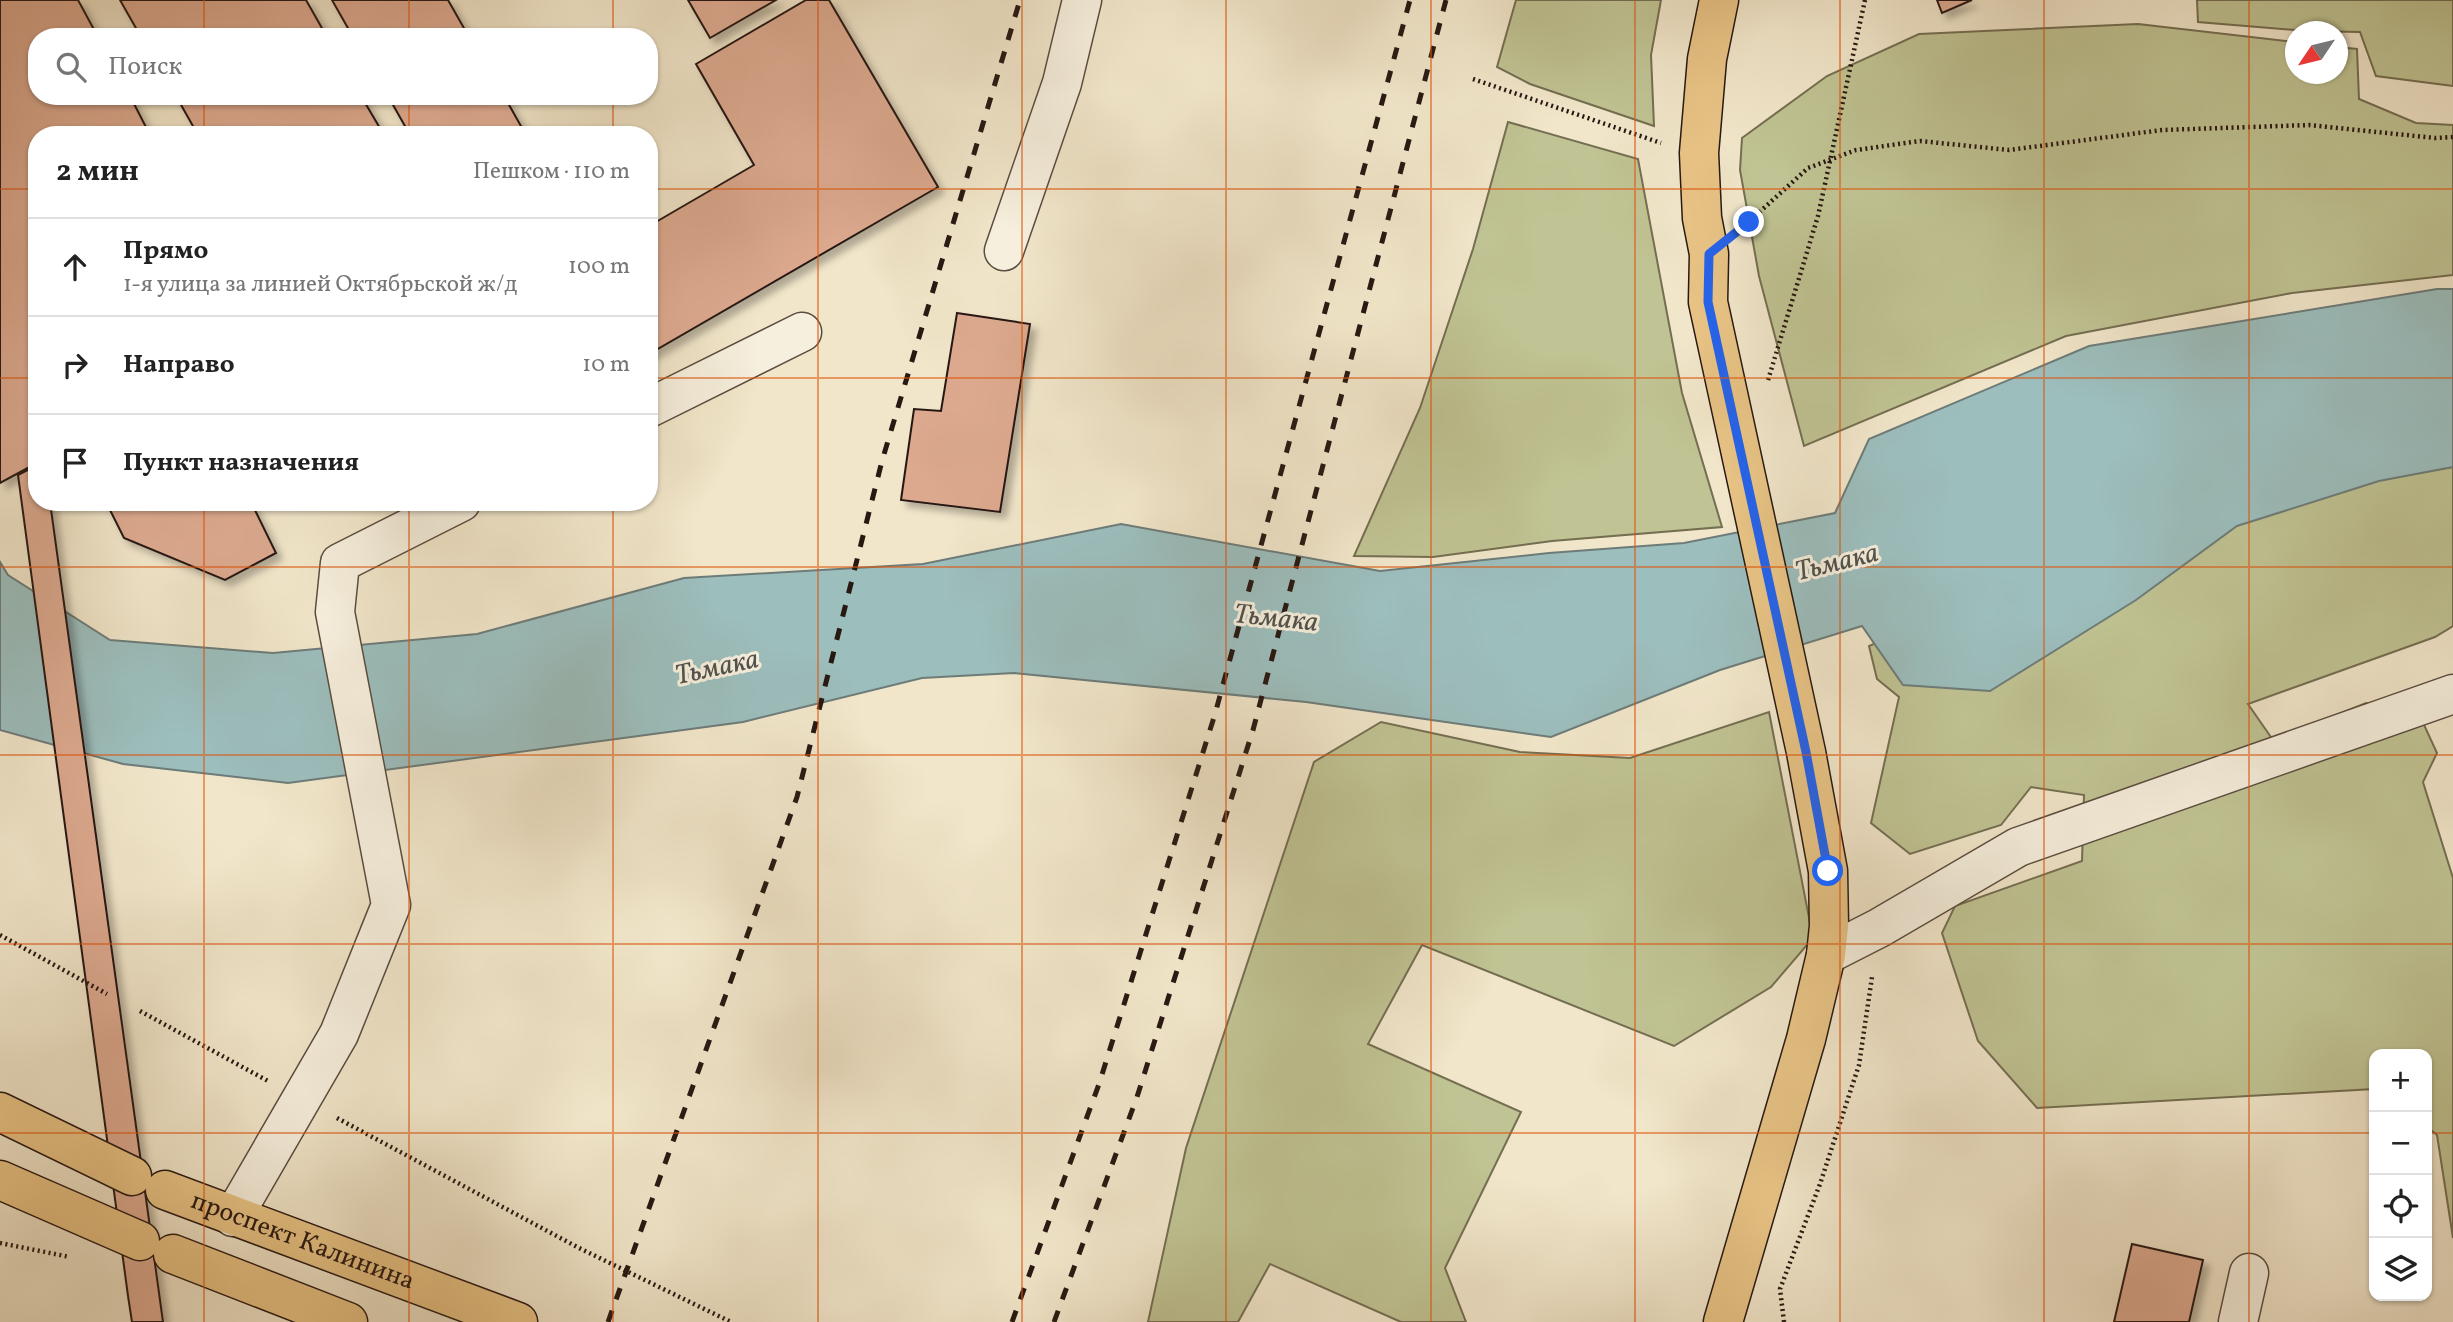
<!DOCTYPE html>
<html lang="ru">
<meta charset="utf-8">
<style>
body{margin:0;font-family:Vollkorn,serif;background:#f2f2f2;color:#222}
.controls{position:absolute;right:21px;bottom:21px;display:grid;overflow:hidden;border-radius:14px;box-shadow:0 2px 5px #0004}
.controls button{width:63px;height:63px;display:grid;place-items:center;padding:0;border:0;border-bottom:2px solid #e0e0e0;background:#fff;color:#222;font:35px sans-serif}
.compass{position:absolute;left:2285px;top:21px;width:63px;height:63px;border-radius:50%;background:#fff;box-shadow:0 2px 5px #0004;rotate:235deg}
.stop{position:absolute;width:21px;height:21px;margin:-16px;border:5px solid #2563eb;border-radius:50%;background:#fff}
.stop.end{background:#2563eb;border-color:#fff;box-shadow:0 2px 7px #0008}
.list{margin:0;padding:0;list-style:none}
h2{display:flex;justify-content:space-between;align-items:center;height:91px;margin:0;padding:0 28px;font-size:30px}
h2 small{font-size:23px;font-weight:400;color:#767676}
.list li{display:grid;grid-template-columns:46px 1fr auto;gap:21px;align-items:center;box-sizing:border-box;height:98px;padding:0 28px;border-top:2px solid #e0e0e0}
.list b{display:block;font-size:26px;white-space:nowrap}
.list p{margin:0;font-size:23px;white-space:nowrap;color:#767676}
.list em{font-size:23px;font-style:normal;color:#767676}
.icon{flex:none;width:38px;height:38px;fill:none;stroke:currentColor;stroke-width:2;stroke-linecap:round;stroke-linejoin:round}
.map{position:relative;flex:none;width:2453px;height:1322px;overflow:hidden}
.search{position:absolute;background:#fff;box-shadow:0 2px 5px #0004;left:28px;top:28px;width:630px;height:77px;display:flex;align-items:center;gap:18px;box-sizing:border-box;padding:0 24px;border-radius:28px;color:#767676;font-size:26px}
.panel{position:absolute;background:#fff;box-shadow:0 2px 5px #0004;left:28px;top:126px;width:630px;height:385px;border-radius:28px}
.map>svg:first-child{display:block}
.green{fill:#c0c393;stroke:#746e52;stroke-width:2}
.water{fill:#9cbebd;stroke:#6d7c79;stroke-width:2}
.building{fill:#dca98f;stroke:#271812;stroke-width:2;filter:url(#shadow)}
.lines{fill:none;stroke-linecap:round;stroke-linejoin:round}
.minor-casing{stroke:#5a4c40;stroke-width:41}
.major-casing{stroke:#271812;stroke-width:41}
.path{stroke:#271812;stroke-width:4.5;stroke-dasharray:2 3.5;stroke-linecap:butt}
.minor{stroke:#f6efdd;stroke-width:38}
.major{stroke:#e8c385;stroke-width:38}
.rail{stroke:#271812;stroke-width:5;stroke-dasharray:12 12;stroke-linecap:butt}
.route{stroke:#2563eb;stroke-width:9}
.grid{fill:none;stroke:#de560c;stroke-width:2;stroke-opacity:0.55}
.labels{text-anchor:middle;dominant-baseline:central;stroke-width:6;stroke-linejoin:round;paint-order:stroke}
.street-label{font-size:26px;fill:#271812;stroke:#f6efdd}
.water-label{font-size:28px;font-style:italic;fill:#50524e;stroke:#f6efdd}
</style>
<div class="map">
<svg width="2453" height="1322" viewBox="0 0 2453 1322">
<defs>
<filter id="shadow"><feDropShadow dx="6" dy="6" stdDeviation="3.5" flood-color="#0004"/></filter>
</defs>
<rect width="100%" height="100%" fill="#f1e6ca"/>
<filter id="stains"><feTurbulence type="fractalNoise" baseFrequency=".00286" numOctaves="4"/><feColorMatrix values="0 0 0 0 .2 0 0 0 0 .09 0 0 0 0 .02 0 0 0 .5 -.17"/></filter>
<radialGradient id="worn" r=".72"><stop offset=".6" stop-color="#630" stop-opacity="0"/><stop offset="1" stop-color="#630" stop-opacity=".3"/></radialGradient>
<path class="green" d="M1516,0H1661L1651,55L1654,126L1530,84L1497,67Z
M2197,0H2453V86L2376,76L2360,32L2306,31L2198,22Z
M2138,24L2295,42L2296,74H2338V47L2357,49L2359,99L2416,123L2453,125V275L2292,293L2066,336L1804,446L1759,276L1740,170L1742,138L1827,76L1919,34Z
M1508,122L1638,159L1682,393L1722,527L1552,541L1433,557L1354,556L1420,408L1473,249Z
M2453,467V626L2435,637L2248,704L2273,740L2366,703L2420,716L2437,753L2423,782L2453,878V1238L2437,1135L2427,1127V1054H2374V1089L2037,1108L1978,1041L1942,933L1955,906L2082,861L2084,795L2031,787L2001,825L1910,854L1871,823L1899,697L1877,679L1869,646L2167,516Z
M1769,712L1813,938L1771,987L1674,1046L1422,945L1368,1044L1521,1112L1445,1268L1466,1322H1401L1270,1264L1238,1322H1148L1186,1148L1314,762L1381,722L1520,752L1630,758Z"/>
<path class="water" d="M2437,289H2453V467L2379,481L2237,526L2136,600L1990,691L1903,685L1862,626L1720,670L1551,737L1306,702L1014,673L922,678L743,722L288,783L123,764L0,730V562L8,575L110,640L273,653L477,634L684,578L923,564L1121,524L1380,571L1549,553L1684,543L1835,513L1869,439L2089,346Z"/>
<path class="building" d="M0,0H78L98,37H37V96H130L150,135H37V463L0,483Z
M120,0H306L327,37H141Z
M332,0H448L469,37H353Z
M688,0H776L710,38Z
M806,0H829L938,187L649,354V226L754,165L696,64Z
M1937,0H1972L1942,13Z
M176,96H361L384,135H198Z
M388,96H504L526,135H410Z
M957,313L1030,324L1000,512L901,500L914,409L941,411Z
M37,465V502H50L163,1322H132L128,1296L18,475Z
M106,502H251L276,553L225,580L124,538Z
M2132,1244L2203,1260L2189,1322H2114Z"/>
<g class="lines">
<g class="minor-casing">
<path id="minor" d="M1004,251L1062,83L1082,0
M649,408L802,332
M1826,955L1879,928L2018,847L2453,694
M233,1217L339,1034L391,905L335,612L340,563L461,502
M2238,1322L2249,1273"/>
</g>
<g class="major-casing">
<g id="major">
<path d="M1719,0L1707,59L1699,153L1702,218L1709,254L1708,302L1806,752L1828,871L1829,926L1826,955L1806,1039L1723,1322"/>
<path d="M0,1112L132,1176"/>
<path d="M0,1180L140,1241"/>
<path id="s1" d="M165,1190L518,1322"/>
<path d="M173,1254L348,1322"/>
</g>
</g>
<path class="path" d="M1473,79L1661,143
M1743,227L1808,168L1856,150L1920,141L2009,150L2162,130L2309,125L2435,138L2453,137
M1768,380L1818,216L1865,0
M0,935L107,994
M140,1011L268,1081
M337,1118L579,1248L731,1322
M0,1243L70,1257
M1784,1322L1780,1289L1820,1184L1859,1065L1872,977"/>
<use href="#minor" class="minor"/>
<use href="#major" class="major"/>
<path class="rail" d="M608,1322L797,797L882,461L1020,0
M1012,1322L1099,1084L1215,714L1410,0
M1054,1322L1137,1097L1253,730L1446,0"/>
</g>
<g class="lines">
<path class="route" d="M1749,222L1709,254L1708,302L1806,752L1828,871"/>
</g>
<path class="grid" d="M204,0V37M409,0V37M613,0V37M818,0V1322M1022,0V1322M1226,0V1322M1431,0V1322M1635,0V1322M1840,0V1322M2044,0V1322M2249,0V1322M204,96V135M409,96V135M613,96V135M0,189H37M649,189H2453M0,378H37M649,378H2453M204,502V1322M409,502V1322M613,502V1322M0,567H2453M0,755H2453M0,944H2453M0,1133H2374M2427,1133H2453"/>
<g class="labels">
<g class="street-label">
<text stroke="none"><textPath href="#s1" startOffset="147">проспект Калинина</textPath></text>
</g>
<g class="water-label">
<text transform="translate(1837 563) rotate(-14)">Тьмака</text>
<text transform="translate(1276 619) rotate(6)">Тьмака</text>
<text transform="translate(717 668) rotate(-12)">Тьмака</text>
</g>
</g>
<rect width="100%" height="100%" filter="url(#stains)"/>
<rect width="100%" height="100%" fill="url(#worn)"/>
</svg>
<div class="controls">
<button>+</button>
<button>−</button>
<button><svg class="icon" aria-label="locate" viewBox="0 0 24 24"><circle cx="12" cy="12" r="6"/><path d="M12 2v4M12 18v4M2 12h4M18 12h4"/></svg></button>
<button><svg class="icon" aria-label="layers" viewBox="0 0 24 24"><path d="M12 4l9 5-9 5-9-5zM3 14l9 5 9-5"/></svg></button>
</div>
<svg class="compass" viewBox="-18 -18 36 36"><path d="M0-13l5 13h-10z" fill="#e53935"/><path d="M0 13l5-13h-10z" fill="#767676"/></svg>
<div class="stop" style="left:1828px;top:871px"></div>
<div class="stop end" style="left:1749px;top:222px"></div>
<div class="search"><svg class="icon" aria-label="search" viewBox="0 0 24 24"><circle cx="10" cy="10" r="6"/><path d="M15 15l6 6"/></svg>Поиск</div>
<section class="panel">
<h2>2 мин<small>Пешком · 110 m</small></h2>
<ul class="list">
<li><svg class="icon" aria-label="ahead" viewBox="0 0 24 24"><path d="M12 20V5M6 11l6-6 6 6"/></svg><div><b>Прямо</b><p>1-я улица за линией Октябрьской ж/д</p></div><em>100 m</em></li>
<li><svg class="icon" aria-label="right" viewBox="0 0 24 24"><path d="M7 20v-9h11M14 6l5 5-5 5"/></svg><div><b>Направо</b></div><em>10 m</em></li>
<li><svg class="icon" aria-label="arrive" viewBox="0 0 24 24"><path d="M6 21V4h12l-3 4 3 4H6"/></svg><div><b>Пункт назначения</b></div></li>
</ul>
</section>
</div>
